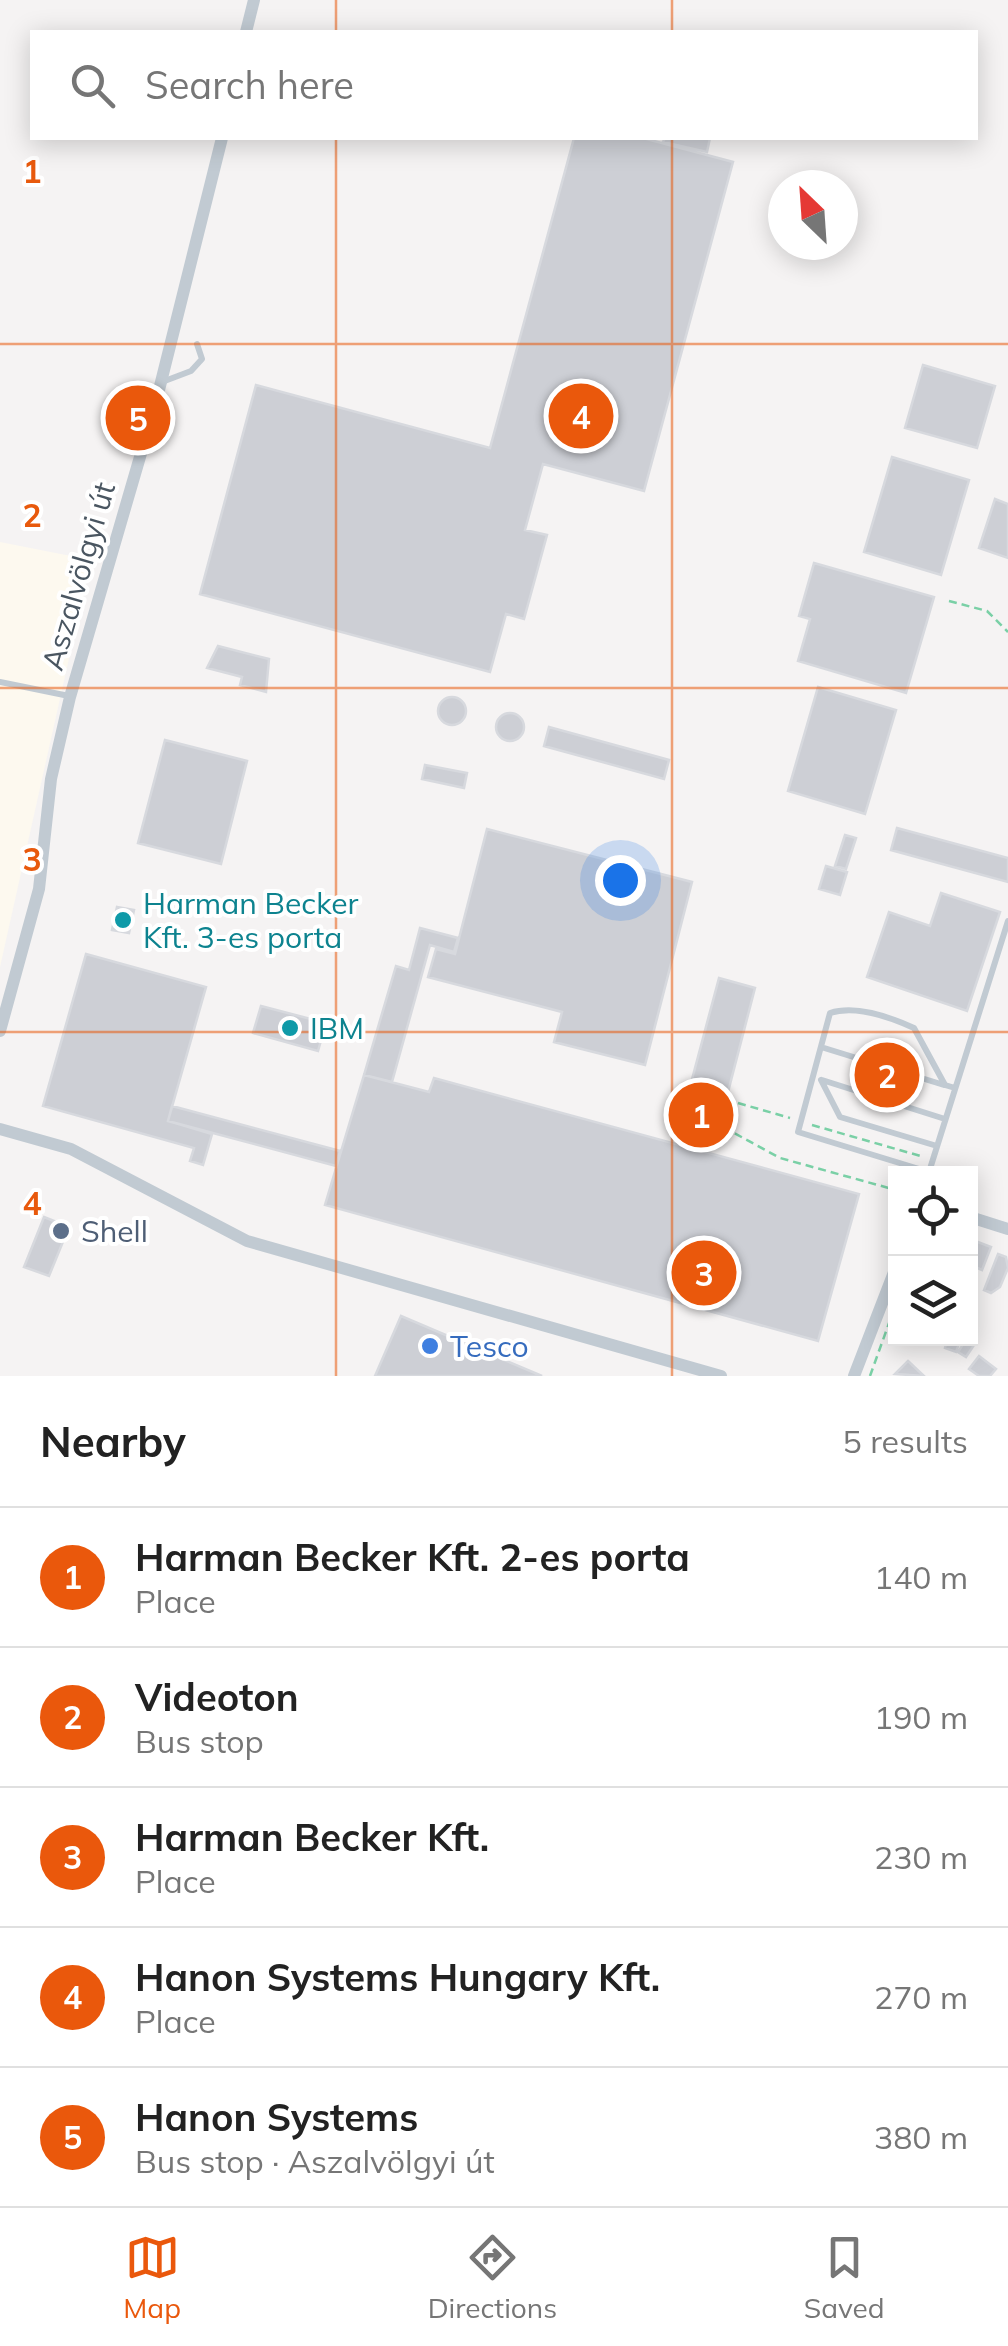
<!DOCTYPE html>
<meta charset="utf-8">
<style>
body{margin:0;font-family:Mulish,sans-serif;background:#f2f2f2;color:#222}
.controls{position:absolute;right:30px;bottom:30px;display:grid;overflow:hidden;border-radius:0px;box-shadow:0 5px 25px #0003}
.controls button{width:90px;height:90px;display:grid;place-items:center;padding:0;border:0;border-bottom:2px solid #e0e0e0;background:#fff;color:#222;font:50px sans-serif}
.compass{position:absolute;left:768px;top:170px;width:90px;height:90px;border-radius:50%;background:#fff;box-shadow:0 5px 25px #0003;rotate:335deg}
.you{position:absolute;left:620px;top:880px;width:35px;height:35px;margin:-25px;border:8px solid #fff;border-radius:50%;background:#1a73e8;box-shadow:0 0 0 15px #1a73e833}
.badge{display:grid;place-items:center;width:65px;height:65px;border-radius:50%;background:#ea580c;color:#fff;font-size:32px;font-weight:700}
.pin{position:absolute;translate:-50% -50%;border:5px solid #fff;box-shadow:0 2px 10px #0006}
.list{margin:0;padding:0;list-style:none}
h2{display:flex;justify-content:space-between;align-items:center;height:130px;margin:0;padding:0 40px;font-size:42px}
h2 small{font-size:32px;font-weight:400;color:#767676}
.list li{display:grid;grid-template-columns:65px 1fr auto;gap:30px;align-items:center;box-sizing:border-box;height:140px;padding:0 40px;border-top:2px solid #e0e0e0}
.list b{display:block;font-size:38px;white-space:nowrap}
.list p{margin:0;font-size:32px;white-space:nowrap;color:#767676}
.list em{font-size:32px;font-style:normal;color:#767676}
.icon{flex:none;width:55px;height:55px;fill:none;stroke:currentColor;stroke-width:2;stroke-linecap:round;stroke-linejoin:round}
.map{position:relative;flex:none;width:1008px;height:1376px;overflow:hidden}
.search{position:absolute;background:#fff;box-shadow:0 5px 25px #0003;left:30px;right:30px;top:30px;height:110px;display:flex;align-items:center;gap:25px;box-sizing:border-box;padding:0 35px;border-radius:0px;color:#767676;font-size:38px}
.sheet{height:830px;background:#fff}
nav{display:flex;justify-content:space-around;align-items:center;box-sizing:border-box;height:140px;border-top:2px solid #e0e0e0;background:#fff;font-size:28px;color:#767676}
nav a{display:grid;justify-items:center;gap:5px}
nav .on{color:#ea580c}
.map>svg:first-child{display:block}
.commercial{fill:#fdf9ef}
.building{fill:#cdcfd5;stroke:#d7d9de;stroke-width:2.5}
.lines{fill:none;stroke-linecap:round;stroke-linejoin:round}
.path{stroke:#7ad0a6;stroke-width:2.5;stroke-dasharray:8 5;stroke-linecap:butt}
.lane{stroke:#c1cad2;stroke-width:6}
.street{stroke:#c1cad2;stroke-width:12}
.grid{fill:none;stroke:#e8590c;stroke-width:2.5;stroke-opacity:0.55}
.culture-dot{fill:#0f9aa8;stroke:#fff;stroke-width:4}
.service-dot{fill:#5c6f8a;stroke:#fff;stroke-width:4}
.shop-dot{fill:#3f7fe0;stroke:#fff;stroke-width:4}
.labels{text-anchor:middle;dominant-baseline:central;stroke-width:8;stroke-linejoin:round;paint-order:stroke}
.street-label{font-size:30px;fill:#4a5661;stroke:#fff}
.culture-label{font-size:30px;fill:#0d838f;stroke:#fff;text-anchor:start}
.service-label{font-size:30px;fill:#4e5e75;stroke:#fff;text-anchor:start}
.shop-label{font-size:30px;fill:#366cbe;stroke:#fff;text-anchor:start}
.grid-label{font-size:32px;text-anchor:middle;font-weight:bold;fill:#e8590c;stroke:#fff;stroke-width:8;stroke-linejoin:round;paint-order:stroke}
</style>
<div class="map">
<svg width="1008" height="1376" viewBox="0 0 1008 1376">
<rect width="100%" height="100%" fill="#f5f3f3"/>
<path class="commercial" d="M0,542L91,560L0,967Z"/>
<path class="building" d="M574,138H643L733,162L644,491L543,464L525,530L547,535L524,619L506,614L490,672L200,594L256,385L490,448Z
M665,138H710L707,152L663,142Z
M923,365L995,386L977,448L905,428Z
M892,457L969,480L941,575L864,552Z
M995,499L1008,504V558L979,548Z
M814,563L934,597L906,693L798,661L810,619L799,616Z
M218,646L269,659L266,692L240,685L242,677L207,668Z
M818,687L896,710L865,814L788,791Z
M438 711a14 14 0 1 1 28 0a14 14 0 1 1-28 0Z
M496 727a14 14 0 1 1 28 0a14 14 0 1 1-28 0Z
M549,727L669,760L664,779L544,746Z
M165,740L247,761L221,864L138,843Z
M425,765L467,773L464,788L422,779Z
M897,828L1008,858V882L891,850Z
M487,829L692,882L645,1065L554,1042L562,1012L428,977L436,949L455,954Z
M845,835L856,838L846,869L835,866Z
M826,866L847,872L840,895L819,889Z
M941,893L1000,912L967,1011L867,977L889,912L930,926Z
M117,907L134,910L129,933L112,930Z
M420,928L458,938L454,952L430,945L392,1082L364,1075L396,966L409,970Z
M86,954L206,987L168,1121L212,1134L203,1165L190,1161L194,1148L43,1106Z
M719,978L755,988L728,1092L691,1083Z
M261,1006L326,1023L318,1051L253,1033Z
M364,1075L429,1092L434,1078L859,1194L818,1341L325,1205Z
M692,1102L716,1109L708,1135L684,1127Z
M172,1106L340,1151L336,1166L168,1121Z
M44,1217L69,1227L49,1276L24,1267Z
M970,1239L991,1247L982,1270L973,1266L970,1273Z
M998,1254L1006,1257L1008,1268L1000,1287L991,1293L984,1290Z
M401,1316L542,1376H375Z
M938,1338H961L956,1352L945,1348L946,1344Z
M967,1338L976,1342L966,1357L958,1352Z
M979,1356L996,1369L990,1376H979L969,1369Z
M908,1361L924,1376L895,1374Z"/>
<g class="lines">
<path class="path" d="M949,601L987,611L1008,632
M738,1103L790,1118
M712,1121L780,1158L896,1190
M812,1125L924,1157
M870,1376L893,1312"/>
<path class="lane" d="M162,382L191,371L202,359L197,344
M0,682L69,696
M821,1047L944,1085
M821,1080L840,1117L937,1146
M822,1080L945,1119
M955,1088L945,1085L914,1028C890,1017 855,1005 830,1013L798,1132L929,1172L1008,921"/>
<path class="street" d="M246,32L254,0
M0,1031L39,889L51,779L70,697L156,402L222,138
M0,1129L71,1149L247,1241L721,1376
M928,1174L929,1172
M970,1217L1008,1229
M854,1376L896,1267"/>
</g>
<path class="grid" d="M336,0V32M672,0V32M336,138V1376M672,138V1376M0,344H1008M0,688H1008M0,1032H1008"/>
<g class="culture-dot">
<circle cx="123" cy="920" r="10"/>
<circle cx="290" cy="1028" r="10"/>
</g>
<circle class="service-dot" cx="61" cy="1231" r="10"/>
<circle class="shop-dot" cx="430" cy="1346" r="10"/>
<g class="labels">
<g class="street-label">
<text transform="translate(78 576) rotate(-74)">Aszalvölgyi út</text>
</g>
<g class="culture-label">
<text x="143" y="903">Harman Becker<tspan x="143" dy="34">Kft. 3-es porta</tspan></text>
<text x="310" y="1028">IBM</text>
</g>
<g class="service-label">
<text x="81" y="1231">Shell</text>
</g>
<g class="shop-label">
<text x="450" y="1346">Tesco</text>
</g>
</g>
<g class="grid-label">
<text x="32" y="183">1</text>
<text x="32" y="527">2</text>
<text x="32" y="871">3</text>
<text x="32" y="1215">4</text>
</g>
</svg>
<div class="controls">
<button><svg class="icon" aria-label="locate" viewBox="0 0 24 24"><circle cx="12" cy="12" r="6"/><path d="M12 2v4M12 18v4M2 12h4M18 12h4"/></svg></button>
<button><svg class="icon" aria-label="layers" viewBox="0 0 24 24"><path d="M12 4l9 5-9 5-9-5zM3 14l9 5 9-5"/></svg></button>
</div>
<svg class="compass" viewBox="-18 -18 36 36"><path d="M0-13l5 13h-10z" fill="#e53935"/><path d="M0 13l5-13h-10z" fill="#767676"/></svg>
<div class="you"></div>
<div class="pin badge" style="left:701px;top:1115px">1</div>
<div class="pin badge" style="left:887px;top:1075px">2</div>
<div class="pin badge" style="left:704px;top:1273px">3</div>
<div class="pin badge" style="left:581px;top:416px">4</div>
<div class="pin badge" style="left:138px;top:418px">5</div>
<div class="search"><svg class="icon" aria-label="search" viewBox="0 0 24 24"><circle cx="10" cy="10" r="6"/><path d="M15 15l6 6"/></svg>Search here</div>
</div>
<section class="sheet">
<h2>Nearby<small>5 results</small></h2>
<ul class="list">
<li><span class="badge">1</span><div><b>Harman Becker Kft. 2-es porta</b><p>Place</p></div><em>140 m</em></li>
<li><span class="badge">2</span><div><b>Videoton</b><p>Bus stop</p></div><em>190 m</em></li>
<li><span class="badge">3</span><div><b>Harman Becker Kft.</b><p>Place</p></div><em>230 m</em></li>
<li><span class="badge">4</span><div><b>Hanon Systems Hungary Kft.</b><p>Place</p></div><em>270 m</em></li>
<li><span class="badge">5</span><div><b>Hanon Systems</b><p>Bus stop · Aszalvölgyi út</p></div><em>380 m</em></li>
</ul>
</section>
<nav>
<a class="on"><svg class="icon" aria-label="map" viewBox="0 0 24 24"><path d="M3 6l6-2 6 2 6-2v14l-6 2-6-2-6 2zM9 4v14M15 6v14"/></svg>Map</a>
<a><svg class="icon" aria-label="directions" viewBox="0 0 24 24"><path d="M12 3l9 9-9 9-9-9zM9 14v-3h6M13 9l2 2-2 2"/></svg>Directions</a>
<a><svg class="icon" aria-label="saved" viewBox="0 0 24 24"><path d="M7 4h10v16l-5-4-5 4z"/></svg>Saved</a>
</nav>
